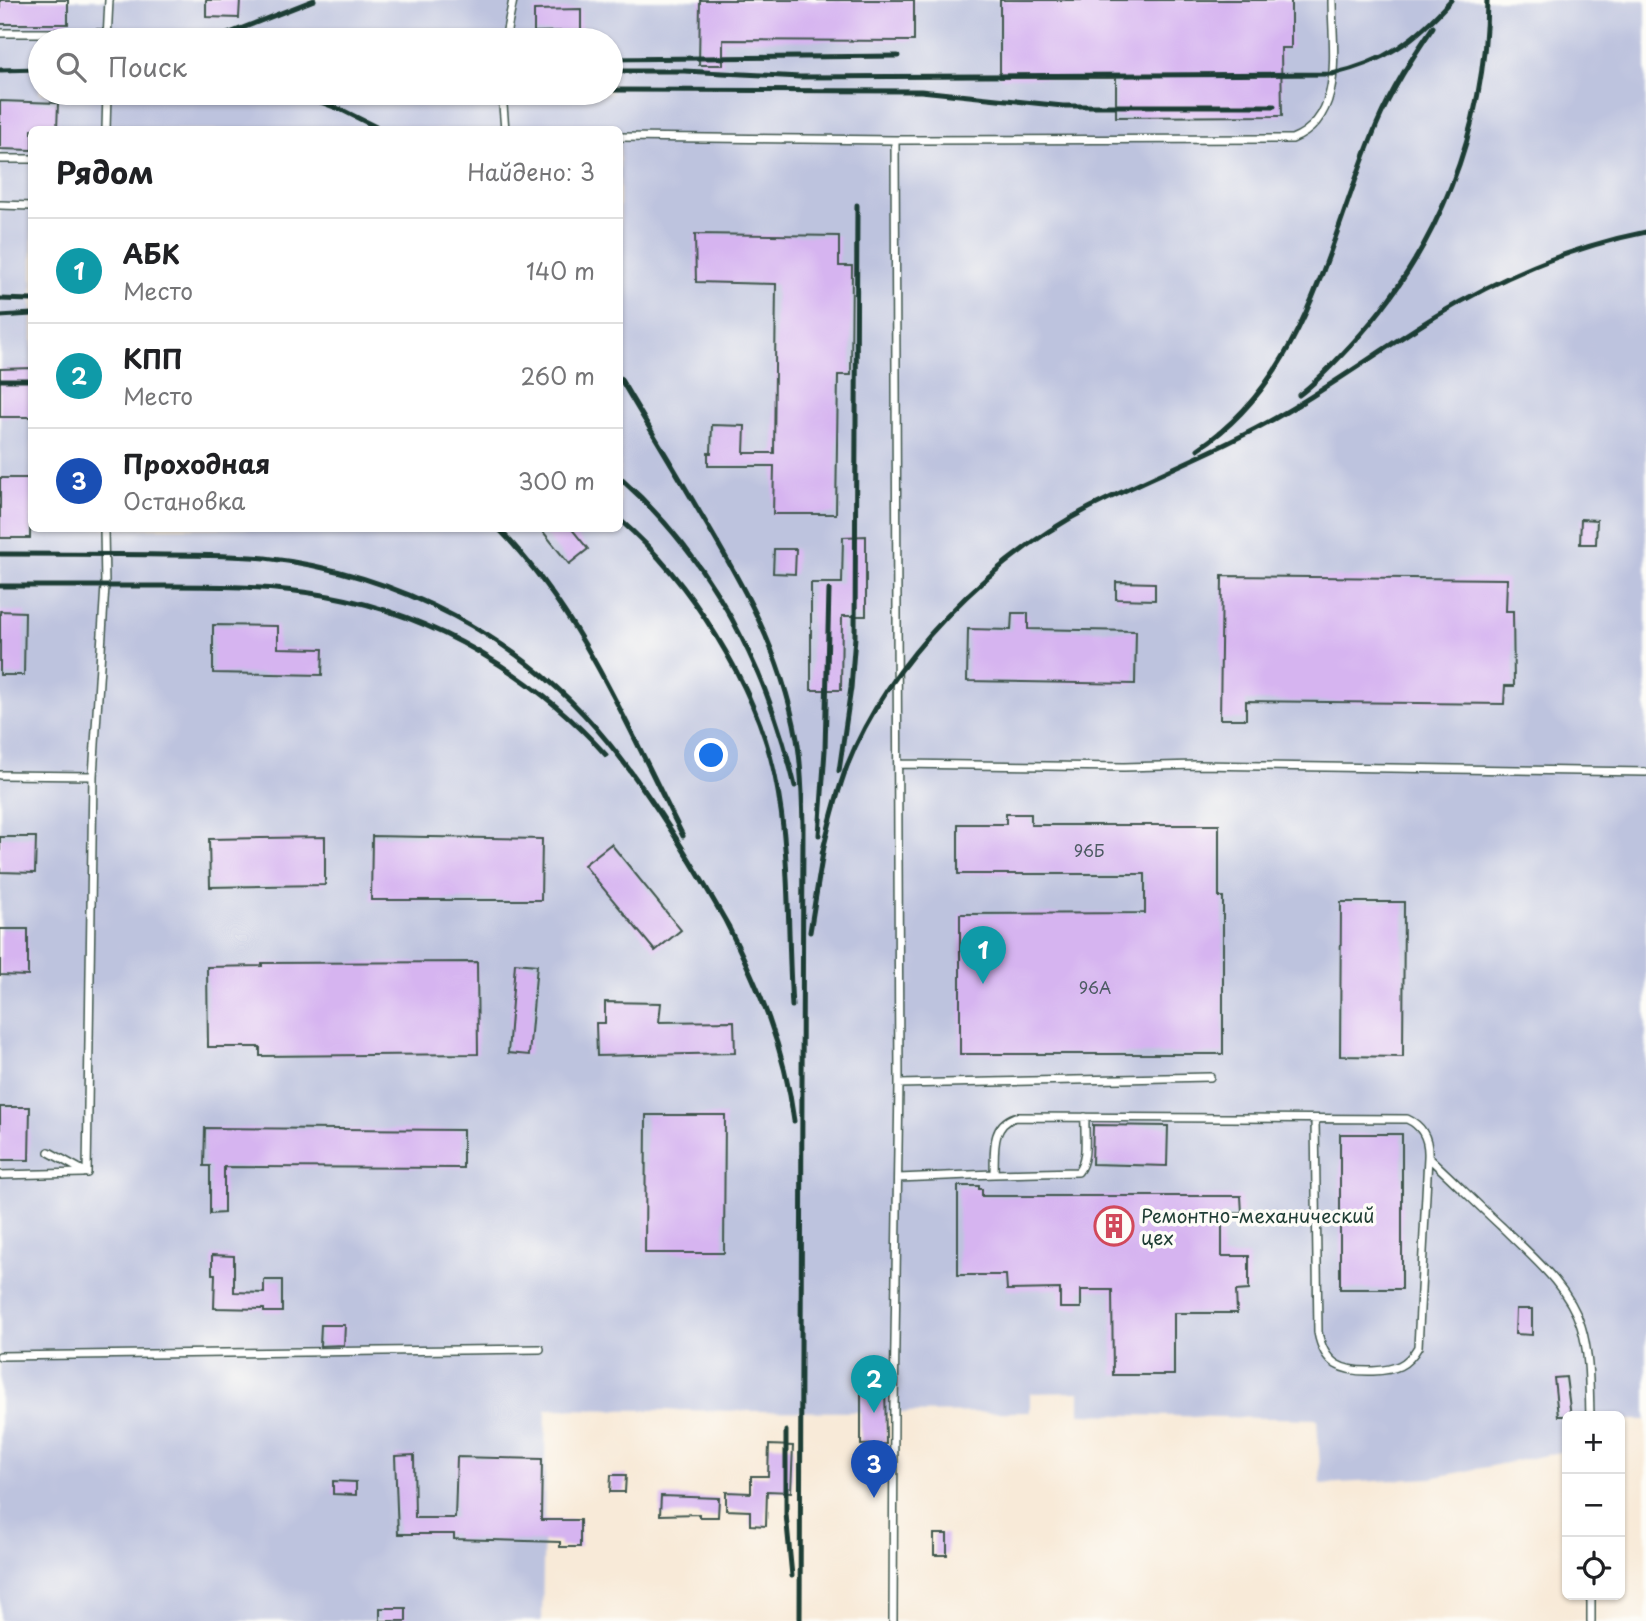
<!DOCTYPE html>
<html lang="ru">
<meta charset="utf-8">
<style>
body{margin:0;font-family:"Playpen Sans",sans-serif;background:#f2f2f2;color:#202124}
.controls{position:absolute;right:21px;bottom:21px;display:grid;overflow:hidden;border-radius:10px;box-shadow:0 2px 5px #0004}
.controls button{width:63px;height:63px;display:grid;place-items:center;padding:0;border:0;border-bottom:2px solid #e0e0e0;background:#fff;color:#202124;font:35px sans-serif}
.you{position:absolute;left:712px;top:756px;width:24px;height:24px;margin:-18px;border:5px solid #fff;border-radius:50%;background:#1a73e8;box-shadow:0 0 0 10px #1a73e833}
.badge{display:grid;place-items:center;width:46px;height:46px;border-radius:50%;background:#d1495b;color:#fff;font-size:23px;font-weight:700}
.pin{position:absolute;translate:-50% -58px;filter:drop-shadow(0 2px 4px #0008)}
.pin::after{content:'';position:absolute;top:37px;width:24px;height:21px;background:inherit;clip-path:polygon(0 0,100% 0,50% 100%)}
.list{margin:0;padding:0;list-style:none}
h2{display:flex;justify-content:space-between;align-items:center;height:91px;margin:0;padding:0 28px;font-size:30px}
h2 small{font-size:23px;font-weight:400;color:#757577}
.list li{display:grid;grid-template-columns:46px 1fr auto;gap:21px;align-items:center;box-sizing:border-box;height:105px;padding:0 28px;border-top:2px solid #e0e0e0}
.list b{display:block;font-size:26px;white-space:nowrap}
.list p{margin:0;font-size:23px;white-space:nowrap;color:#757577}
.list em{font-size:23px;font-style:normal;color:#757577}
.icon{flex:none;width:38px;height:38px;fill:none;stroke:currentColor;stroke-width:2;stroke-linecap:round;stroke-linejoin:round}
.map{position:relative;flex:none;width:1646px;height:1621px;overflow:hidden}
.search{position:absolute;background:#fff;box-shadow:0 2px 5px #0004;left:28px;top:28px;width:595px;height:77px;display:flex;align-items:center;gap:18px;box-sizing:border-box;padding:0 24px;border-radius:38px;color:#757577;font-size:26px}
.panel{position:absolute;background:#fff;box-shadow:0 2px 5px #0004;left:28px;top:126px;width:595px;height:406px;border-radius:10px}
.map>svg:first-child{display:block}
.industrial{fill:#bdc3de;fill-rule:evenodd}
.building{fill:#d6b4f0}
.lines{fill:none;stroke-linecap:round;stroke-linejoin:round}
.service-casing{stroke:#40574d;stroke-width:10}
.service{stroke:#fff;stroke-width:7}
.rail{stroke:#1f3d34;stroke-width:5}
.labels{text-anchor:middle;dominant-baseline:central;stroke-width:7;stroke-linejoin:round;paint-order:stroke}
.number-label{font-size:16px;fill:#4d5b63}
.poi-label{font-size:19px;fill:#1f3d34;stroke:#fdfcf7;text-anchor:start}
</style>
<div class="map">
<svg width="1646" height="1621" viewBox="0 0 1646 1621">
<rect width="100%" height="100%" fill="#fdfcf7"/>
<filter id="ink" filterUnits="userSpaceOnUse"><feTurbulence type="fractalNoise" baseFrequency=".0143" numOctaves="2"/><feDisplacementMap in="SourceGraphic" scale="14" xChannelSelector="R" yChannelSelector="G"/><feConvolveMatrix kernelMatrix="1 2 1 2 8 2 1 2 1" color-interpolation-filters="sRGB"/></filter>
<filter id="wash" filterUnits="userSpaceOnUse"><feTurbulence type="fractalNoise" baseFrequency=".00686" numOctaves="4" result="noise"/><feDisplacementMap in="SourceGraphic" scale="28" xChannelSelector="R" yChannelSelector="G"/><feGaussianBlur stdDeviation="1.57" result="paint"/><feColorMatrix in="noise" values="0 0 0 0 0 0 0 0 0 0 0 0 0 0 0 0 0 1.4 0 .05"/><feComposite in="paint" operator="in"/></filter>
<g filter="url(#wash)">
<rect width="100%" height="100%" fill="#f8ead8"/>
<path class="industrial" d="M0,0H1646V1420H1620V1416H1567L1566,1451L1431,1478L1321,1484L1317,1419L1080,1414V1392L1030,1393V1412L879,1413L861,1442L860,1412L546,1409L542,1621H0ZM40,40H611V93H40ZM32,130H620V528H32Z"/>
<g id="blocks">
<path class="building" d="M0,0H68V24H0Z
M206,0H240L239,18L206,17Z
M700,0H914V41L723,40V65H699Z
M1000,0H1291V48H1281L1282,116L1116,117V78H1000Z
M581,9V31L534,32V10Z
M0,101L58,103L57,130H32V150L0,149Z
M695,234L839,236V266H852L851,375H838L836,514H773L774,466H708V453H711L712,425L745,426L744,453H774L776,284L696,282Z
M32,368V417H0V369Z
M0,478H31L30,538H0Z
M1581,519L1597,520L1596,544H1580Z
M540,528H571L588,549L569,564Z
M866,536V616H842L841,690H811V583H842L843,537Z
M774,549H796L795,574L773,573Z
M1222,576L1507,579L1506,611H1513L1514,686H1505L1504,704L1246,701V719H1220Z
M1116,582L1155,583V600L1116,599Z
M0,611L25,612L24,675H0Z
M1012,613H1028V629L1136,631L1135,684L967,681L968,629L1011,630Z
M213,625L278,626V648L323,649L322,675L213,673Z
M1006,814H1031V825H1219V897H1223V1054H960V914L1145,913V874H958V824H1006Z
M372,836L542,839L541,900H371Z
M0,837H36L35,873L0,872Z
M325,837V885L210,887L209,839Z
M611,844L681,930L655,951L584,865Z
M1341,902H1404L1403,1057L1340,1056Z
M0,929H28V976L0,975Z
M477,962L478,1054L260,1056V1047H208L207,967L262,966V963Z
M515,963L537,965L529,1055L508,1053Z
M605,1002L661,1003L659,1022L734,1021L735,1053L597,1056L596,1023H605Z
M0,1107H30L29,1160H0Z
M646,1115H725L724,1253H645Z
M1093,1125L1168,1126L1167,1166L1092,1164Z
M205,1128L463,1130V1168L224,1167V1213L210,1214V1166H204Z
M1340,1134H1402V1289H1340Z
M958,1186H979V1189H982V1196H1241L1242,1213L1222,1214V1256H1249V1290L1236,1291L1237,1313H1174V1375H1113L1112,1290H1081V1308H1060V1289L1007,1290L1006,1275H958Z
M212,1255L234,1256V1292L264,1293V1280H282V1312H264V1309L214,1308L215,1274H212Z
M1516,1309H1532V1335L1515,1334Z
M321,1325H345L344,1345L320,1346Z
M1566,1377L1571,1416H1558L1554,1378Z
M861,1380L885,1381L886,1444L861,1445Z
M769,1445L793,1446L791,1492L767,1491L766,1526L750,1525V1511L726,1510V1492L751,1493V1476H768Z
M414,1455L415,1518H455L457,1457L542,1459L541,1520H580V1547H560V1542L454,1539V1534H398L395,1456Z
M611,1475H626L625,1492H610Z
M333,1481L356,1482V1495L333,1494Z
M661,1496L719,1498L718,1517H699V1514L660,1515Z
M934,1534H947V1555H934Z
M380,1608H406V1621H380Z"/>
</g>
</g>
<g filter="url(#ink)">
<use href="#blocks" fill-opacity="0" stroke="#40574d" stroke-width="2"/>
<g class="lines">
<g class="service-casing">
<path id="service" d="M0,33H107
M107,40L109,0
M505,40L513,0
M502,93L505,130
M106,130L107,93
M620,137L895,140L1292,139C1346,118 1332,47 1332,0
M0,159H32
M0,205L32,206
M899,764L1124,767L1196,765L1646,772
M0,775L93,776
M899,1084L1210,1077
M1315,1119L1318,1332C1324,1365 1342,1372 1373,1371C1395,1370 1407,1366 1418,1347L1428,1157
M49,1152L87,1173L93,776L105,586L104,528
M994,1174L1078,1172C1089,1159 1084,1134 1085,1117
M0,1175L83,1173
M898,1178L994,1174C995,1152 990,1126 1015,1117L1407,1119C1423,1126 1429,1139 1428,1157C1453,1180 1477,1204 1502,1227C1531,1256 1568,1285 1581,1326C1590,1355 1589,1387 1590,1416
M0,1356L540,1349
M1591,1595V1621
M893,1621L894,1405L899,1084L895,140"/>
</g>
<use href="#service" class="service"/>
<path class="rail" d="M212,40L314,0
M611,59L898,56
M0,70L40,69
M611,71H684L800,77L1332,74C1385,62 1416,40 1451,0
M611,90L921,91L1063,106H1274
M296,93L342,110L382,130
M0,299L32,300
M0,316L32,314
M620,378C645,421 671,463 696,506C742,583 781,650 797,739C802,767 802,796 803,824L800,1621
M0,380H32
M1299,395C1318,381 1334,363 1350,346C1438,252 1486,129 1487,0
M1198,449C1308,377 1329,236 1377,124C1392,89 1412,58 1433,27
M620,478C713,560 766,666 795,786
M620,520C690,580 756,685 775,776C791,851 787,930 792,1006
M498,528C583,615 629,730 683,836
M0,554C55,554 110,554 164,555C198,555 232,555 265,558C397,573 523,637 607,741C653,797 693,864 729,927
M0,586C55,586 110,586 165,586C220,586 275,586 329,596C435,615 535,676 606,755
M839,771L851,688L855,637L857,205
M819,835L825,750L829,590
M822,854C829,825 836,795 847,766C889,660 991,558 1091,507C1156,474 1223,449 1286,412C1337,382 1385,347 1436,316C1502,276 1571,247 1646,232
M725,920C758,985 785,1048 794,1121
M810,932L824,846
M786,1431V1514L792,1576"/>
</g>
</g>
<defs>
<g id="building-ring" transform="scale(2.0125)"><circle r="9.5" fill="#fdfcf7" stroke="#d1495b" stroke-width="1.5"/><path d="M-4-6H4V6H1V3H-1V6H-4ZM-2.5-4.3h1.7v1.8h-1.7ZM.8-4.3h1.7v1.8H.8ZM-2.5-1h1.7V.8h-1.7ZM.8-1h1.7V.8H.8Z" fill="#d1495b"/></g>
</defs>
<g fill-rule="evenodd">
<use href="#building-ring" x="1114" y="1226"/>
</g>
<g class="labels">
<g class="number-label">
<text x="1089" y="850">96Б</text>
<text x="1095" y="987">96А</text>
</g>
<g class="poi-label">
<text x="1141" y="1215">Ремонтно-механический<tspan x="1141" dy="22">цех</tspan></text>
</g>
</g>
</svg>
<div class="controls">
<button>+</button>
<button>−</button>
<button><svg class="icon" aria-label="locate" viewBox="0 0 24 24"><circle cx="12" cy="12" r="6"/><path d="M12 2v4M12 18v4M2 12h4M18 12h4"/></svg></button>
</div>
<div class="you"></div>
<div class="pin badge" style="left:983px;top:984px;background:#0f9aa8">1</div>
<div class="pin badge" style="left:874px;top:1413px;background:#0f9aa8">2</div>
<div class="pin badge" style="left:874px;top:1498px;background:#1a4fb4">3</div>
<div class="search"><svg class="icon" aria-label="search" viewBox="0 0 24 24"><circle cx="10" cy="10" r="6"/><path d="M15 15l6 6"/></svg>Поиск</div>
<section class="panel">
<h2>Рядом<small>Найдено: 3</small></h2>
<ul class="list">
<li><span class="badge" style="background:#0f9aa8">1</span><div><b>АБК</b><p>Место</p></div><em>140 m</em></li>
<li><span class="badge" style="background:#0f9aa8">2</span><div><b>КПП</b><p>Место</p></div><em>260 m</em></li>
<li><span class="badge" style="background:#1a4fb4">3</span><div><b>Проходная</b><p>Остановка</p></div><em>300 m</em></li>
</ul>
</section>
</div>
